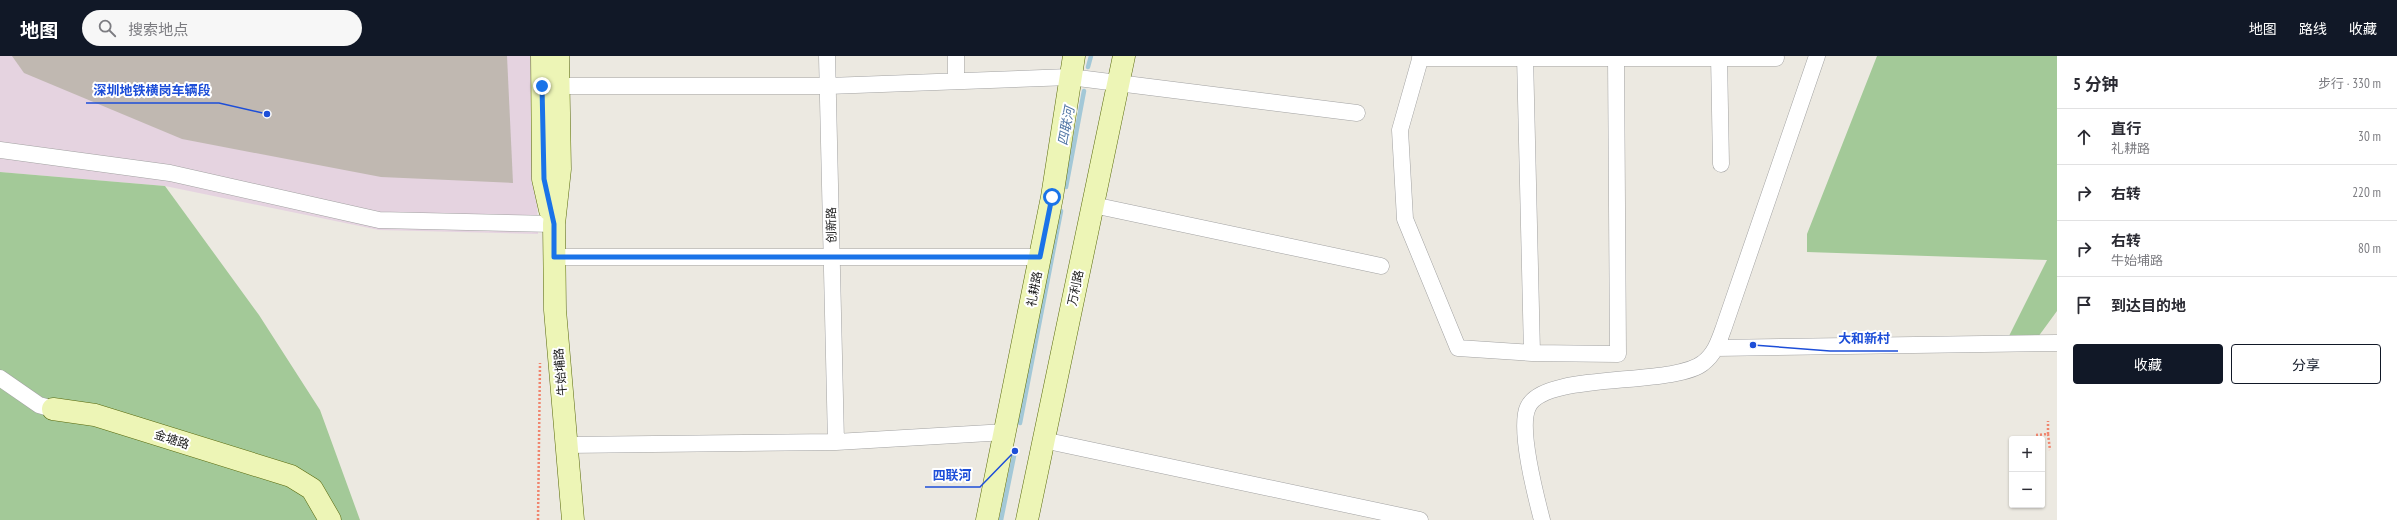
<!DOCTYPE html>
<html lang="zh">
<meta charset="utf-8">
<style>
body{margin:0;font-family:"PT Sans Narrow","Noto Sans SC",sans-serif;background:#f7f7f7;color:#2b2b33}
.controls{position:absolute;right:12px;bottom:12px;display:grid;overflow:hidden;border-radius:4px;box-shadow:0 1px 3px #0004}
.controls button{width:36px;height:36px;display:grid;place-items:center;padding:0;border:0;border-bottom:1px solid #e1e1e2;background:#fff;color:#2b2b33;font:20px sans-serif}
.stop{position:absolute;width:12px;height:12px;margin:-9px;border:3px solid #1a73e8;border-radius:50%;background:#fff}
.stop.end{background:#1a73e8;border-color:#fff;box-shadow:0 1px 4px #0008}
.list{margin:0;padding:0;list-style:none}
h2{display:flex;justify-content:space-between;align-items:center;height:52px;margin:0;padding:0 16px;font-size:17px}
h2 small{font-size:13px;font-weight:400;color:#7c7c81}
.list li{display:grid;grid-template-columns:26px 1fr auto;gap:12px;align-items:center;box-sizing:border-box;height:56px;padding:0 16px;border-top:1px solid #e1e1e2}
.list b{display:block;font-size:15px;white-space:nowrap}
.list p{margin:0;font-size:13px;white-space:nowrap;color:#7c7c81}
.list em{font-size:13px;font-style:normal;color:#7c7c81}
.actions{display:flex;gap:8px;padding:12px 16px}
.actions a{flex:1;padding:9px 0;border:1px solid #111827;border-radius:4px;text-align:center;font-size:14px;color:#111827}
.actions .main{background:#111827;color:#fff}
.icon{flex:none;width:22px;height:22px;fill:none;stroke:currentColor;stroke-width:2;stroke-linecap:round;stroke-linejoin:round}
.map{position:relative;flex:none;width:2057px;height:464px;overflow:hidden}
header{display:flex;align-items:center;gap:24px;box-sizing:border-box;height:56px;padding:0 20px;background:#111827;color:#fff}
header strong{font-size:19px}
nav{display:flex;gap:22px;margin-inline-start:auto;font-size:14px}
.search{width:280px;height:36px;background:#f7f7f7;display:flex;align-items:center;gap:10px;box-sizing:border-box;padding:0 14px;border-radius:22px;color:#7c7c81;font-size:15px}
main{display:flex}
aside{flex:1;background:#fff}
.map>svg:first-child{display:block}
.industrial{fill:#e5d3e0}
.forest{fill:#a3c998}
.lines{fill:none;stroke-linecap:round;stroke-linejoin:round}
.stream{stroke:#a3c8d7;stroke-width:4.5}
.building{fill:#c0b8b1}
.street-casing{stroke:#a2a2a2;stroke-width:17}
.secondary-casing{stroke:#58690b;stroke-width:23}
.path{stroke:#f0856e;stroke-width:2.5;stroke-dasharray:2 2;stroke-linecap:butt}
.street{stroke:#fff;stroke-width:16}
.secondary{stroke:#edf5b6;stroke-width:22}
.route{stroke:#1a73e8;stroke-width:5}
.labels{text-anchor:middle;dominant-baseline:central;stroke-width:4;stroke-linejoin:round;paint-order:stroke}
.street-label{font-size:12px;fill:#1b1b1b;stroke:#fff}
.water-label{font-size:13px;font-style:italic;fill:#4e73a3;stroke:#fff}
.leader{fill:none;stroke:#1d4ed8;stroke-width:1.5}
.callout-dot{fill:#1d4ed8;stroke:#fff;stroke-width:1.5}
.callout-label{font-size:13px;text-anchor:middle;font-weight:bold;fill:#1d4ed8;stroke:#fff;stroke-width:4;stroke-linejoin:round;paint-order:stroke}
</style>
<header>
<strong>地图</strong>
<div class="search"><svg class="icon" aria-label="search" viewBox="0 0 24 24"><circle cx="10" cy="10" r="6"/><path d="M15 15l6 6"/></svg>搜索地点</div>
<nav><a>地图</a><a>路线</a><a>收藏</a></nav>
</header>
<main>
<div class="map">
<svg width="2057" height="464" viewBox="0 0 2057 464">
<rect width="100%" height="100%" fill="#ece9e1"/>
<path class="industrial" d="M0,0H533L538,178L379,174L165,130L0,116Z"/>
<path class="forest" d="M1877,0H2057V255L2038,281L2007,284L2047,204L1807,196V178Z
M0,116L165,130L259,259L320,354L360,464H0Z"/>
<g class="lines">
<path class="stream" d="M1088,11L1091,0
M1066,131L1084,35
M1020,367L1061,155
M1001,464L1015,395"/>
</g>
<path class="building" d="M12,0H507L513,127L381,121L182,83L24,17Z"/>
<g class="lines">
<g class="street-casing">
<path id="street" d="M827,0L836,386
M956,0V25
M1421,0L1400,74L1405,163L1458,292L1532,297L1618,298L1616,0
M1525,0L1532,297
M1719,0L1721,108
M1420,2H1776
M547,30H828L1070,21L1357,57
M0,94L170,117L379,164L554,168
M1093,149L1381,210
M554,201H1040
M1716,292L2057,287
M0,322L39,349L53,353
M1043,384L1420,464
M566,389L836,386L1006,376
M1542,464C1536,441 1518,372 1528,351C1544,315 1673,331 1703,307C1715,298 1719,285 1724,271L1817,0"/>
</g>
<g class="secondary-casing">
<path id="secondary" d="M542,0L543,123L550,154
M558,0L560,113L554,168L555,254L573,464
M53,353L95,359L291,420L312,433L330,464
M987,464L1052,141L1074,0
M1027,464L1124,0"/>
</g>
<path class="path" d="M2048,378L2050,394
M2036,379L2048,378V365
M538,464L540,307"/>
<use href="#street" class="street"/>
<use href="#secondary" class="secondary"/>
</g>
<g class="lines">
<path class="route" d="M542,30L544,123L554,168V201H1040L1052,141"/>
</g>
<g class="labels">
<g class="street-label">
<text transform="translate(831 169) rotate(-91)">创新路</text>
<text transform="translate(1075 232) rotate(-78)">万利路</text>
<text transform="translate(1034 233) rotate(-79)">礼耕路</text>
<text transform="translate(560 316) rotate(-95)">牛始埔路</text>
<text transform="translate(172 383) rotate(18)">金塘路</text>
</g>
<g class="water-label">
<text transform="translate(1066 70) rotate(-79)">四联河</text>
</g>
</g>
<path class="leader" d="M267 58L219 47H86M1753 289L1830 295H1898M1015 395L980 431H925"/>
<g class="callout-dot">
<circle cx="267" cy="58" r="4"/>
<circle cx="1753" cy="289" r="4"/>
<circle cx="1015" cy="395" r="4"/>
</g>
<g class="callout-label">
<text x="152" y="39">深圳地铁横岗车辆段</text>
<text x="1864" y="287">大和新村</text>
<text x="952" y="424">四联河</text>
</g>
</svg>
<div class="controls">
<button>+</button>
<button>−</button>
</div>
<div class="stop" style="left:1052px;top:141px"></div>
<div class="stop end" style="left:542px;top:30px"></div>
</div>
<aside>
<h2>5 分钟<small>步行 · 330 m</small></h2>
<ul class="list">
<li><svg class="icon" aria-label="ahead" viewBox="0 0 24 24"><path d="M12 20V5M6 11l6-6 6 6"/></svg><div><b>直行</b><p>礼耕路</p></div><em>30 m</em></li>
<li><svg class="icon" aria-label="right" viewBox="0 0 24 24"><path d="M7 20v-9h11M14 6l5 5-5 5"/></svg><div><b>右转</b></div><em>220 m</em></li>
<li><svg class="icon" aria-label="right" viewBox="0 0 24 24"><path d="M7 20v-9h11M14 6l5 5-5 5"/></svg><div><b>右转</b><p>牛始埔路</p></div><em>80 m</em></li>
<li><svg class="icon" aria-label="arrive" viewBox="0 0 24 24"><path d="M6 21V4h12l-3 4 3 4H6"/></svg><div><b>到达目的地</b></div></li>
</ul>
<div class="actions"><a class="main">收藏</a><a>分享</a></div>
</aside>
</main>
